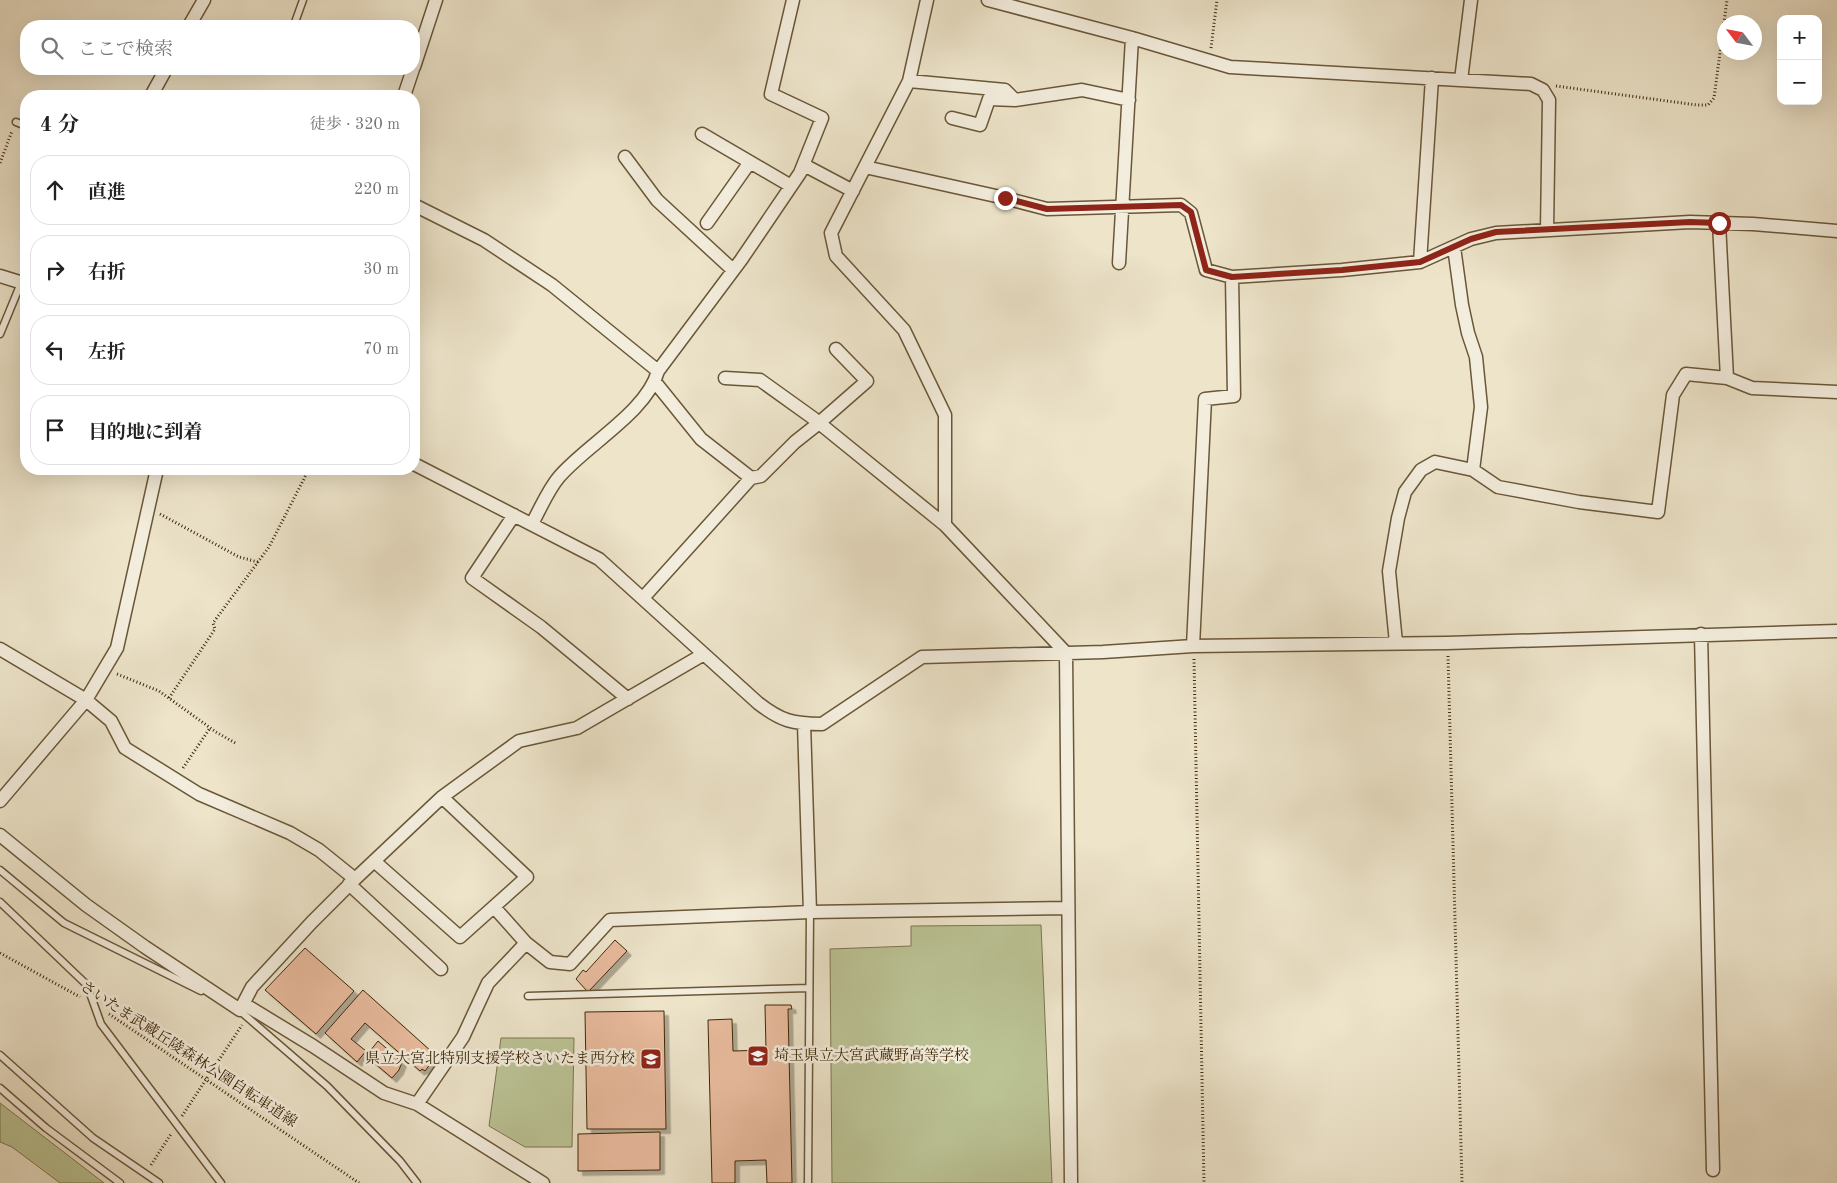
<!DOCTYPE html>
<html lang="ja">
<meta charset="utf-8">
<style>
body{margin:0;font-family:"Old Standard TT","Noto Serif JP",serif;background:#f2f2f2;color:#222}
.controls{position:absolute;right:15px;top:15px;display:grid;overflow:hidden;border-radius:10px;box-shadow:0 5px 20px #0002}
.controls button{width:45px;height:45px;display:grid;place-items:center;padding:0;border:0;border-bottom:1px solid #e0e0e0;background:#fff;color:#222;font:25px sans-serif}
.compass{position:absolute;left:1717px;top:15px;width:45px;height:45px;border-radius:50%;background:#fff;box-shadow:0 5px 20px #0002;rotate:302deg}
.stop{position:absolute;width:15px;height:15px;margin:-11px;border:4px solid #8f2418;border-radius:50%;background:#fff}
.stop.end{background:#8f2418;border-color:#fff;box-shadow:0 1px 5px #0008}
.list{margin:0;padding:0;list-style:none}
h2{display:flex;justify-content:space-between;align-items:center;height:65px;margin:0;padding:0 20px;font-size:21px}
h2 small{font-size:16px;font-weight:400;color:#767676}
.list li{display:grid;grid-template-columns:32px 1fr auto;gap:15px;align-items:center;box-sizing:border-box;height:70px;margin:0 10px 10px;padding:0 10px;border:1px solid #e0e0e0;border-radius:20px}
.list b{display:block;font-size:19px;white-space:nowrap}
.list em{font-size:16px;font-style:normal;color:#767676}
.icon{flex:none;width:28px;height:28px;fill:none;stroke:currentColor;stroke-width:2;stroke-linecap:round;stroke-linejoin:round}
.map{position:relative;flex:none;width:1837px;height:1183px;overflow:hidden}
.search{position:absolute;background:#fff;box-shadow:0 5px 20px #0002;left:20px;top:20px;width:400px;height:55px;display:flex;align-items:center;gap:12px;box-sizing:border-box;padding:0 18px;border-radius:20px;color:#767676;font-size:19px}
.panel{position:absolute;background:#fff;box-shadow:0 5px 20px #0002;left:20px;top:90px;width:400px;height:385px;border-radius:20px}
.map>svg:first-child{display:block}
.green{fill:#bbc395;stroke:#7c764e}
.building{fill:#e9bb9e;stroke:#3e2806;filter:url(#shadow)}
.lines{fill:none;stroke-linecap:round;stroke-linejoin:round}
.service-casing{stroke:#6a5737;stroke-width:9}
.minor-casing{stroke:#6a5737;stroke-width:15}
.path{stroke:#3e2806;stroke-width:3;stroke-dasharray:1 2.5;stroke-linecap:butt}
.service{stroke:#f3eddd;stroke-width:6}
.minor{stroke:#f3eddd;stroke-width:12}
.route{stroke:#8f2418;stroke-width:6}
.labels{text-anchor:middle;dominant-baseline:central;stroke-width:5;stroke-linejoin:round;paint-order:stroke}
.street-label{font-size:15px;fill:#3e2806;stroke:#f3eddd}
.poi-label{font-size:15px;fill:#3e2806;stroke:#f3eddd;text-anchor:start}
</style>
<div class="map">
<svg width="1837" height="1183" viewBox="0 0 1837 1183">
<defs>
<filter id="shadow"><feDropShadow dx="4.5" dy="4.5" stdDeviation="0" flood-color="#0004"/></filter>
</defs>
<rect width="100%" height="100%" fill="#ede4ca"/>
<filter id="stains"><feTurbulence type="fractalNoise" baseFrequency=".004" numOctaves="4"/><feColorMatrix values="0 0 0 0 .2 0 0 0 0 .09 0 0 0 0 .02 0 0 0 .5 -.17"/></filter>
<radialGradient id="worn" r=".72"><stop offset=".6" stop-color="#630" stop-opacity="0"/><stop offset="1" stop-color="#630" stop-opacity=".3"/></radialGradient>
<path class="green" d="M1041,925L1052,1183H832L830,949L911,946V926Z
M501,1038H574L572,1147H525L489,1126Z
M0,1103L104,1183H60L12,1147L0,1142Z"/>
<path class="building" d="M615,940L627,951L588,992L576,979L583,970L586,972Z
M305,948L354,991L316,1034L265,990Z
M363,990L432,1052L426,1061L431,1063L425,1071L422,1069L420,1071L365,1023L351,1039L366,1051L357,1062L325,1033Z
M765,1005H791L792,1009H788L792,1183H767L766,1160L735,1161V1183H712L708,1020L732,1019L733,1051L766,1050Z
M664,1011L666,1129H587L585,1012Z
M378,1041L402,1062L399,1070L392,1078L366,1056Z
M660,1132V1170L578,1171V1134Z"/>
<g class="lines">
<g class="service-casing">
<path id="service" d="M294,25L303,0
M16,122L26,126
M0,334L21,283
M0,870L64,923L201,991
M0,902L87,985L101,1024L221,1183
M528,996L809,988
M239,1010L327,1086L400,1161L417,1183
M0,1055L93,1138L159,1183
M0,1088L46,1128L120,1183
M808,1183L810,912"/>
</g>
<g class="minor-casing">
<path id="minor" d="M927,0L909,81L831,233L836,256L904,330L945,415V525
M988,0L1132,38L1230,67L1531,84L1543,90L1549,100L1547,230
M189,26L204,0
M414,67L436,0
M1461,80L1471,0
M909,81L1005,90L1015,100L1082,90L1129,100
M151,96L166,69
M404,96L413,69
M952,118L980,125L989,99L1015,100
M702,134L791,186
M625,157L657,200L733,270
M804,165L853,191
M865,167L1005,198L1047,209L1181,205L1191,213L1206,270L1232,277L1234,396L1205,399L1193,646
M414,205L484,240L552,285L658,371C647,412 586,445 559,477C548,490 540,509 532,524
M707,223L750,162
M1719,223L1727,378
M1420,262L1432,78
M1119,263L1132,38
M0,276L26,284
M1232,277L1342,270L1420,262L1471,239L1496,233L1690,222L1753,224L1837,231
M658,371L741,260L800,173L822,118L771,94L793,0
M725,378L760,380L813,418L945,525L1066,653L1071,1183
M655,382L701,439L751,478
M414,464L599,559L758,703C781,721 793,724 822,724L922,657L1103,652L1193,646L1447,643L1837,631
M1473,470L1498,487L1579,502L1658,512L1673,395L1686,374L1727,378L1752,388L1837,392
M514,515L472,578L541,627L628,699
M643,598L751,478L761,476L795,442L819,423L867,381L836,349
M1701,634L1713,1170
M1396,643L1389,571L1398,518L1405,492L1421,470L1435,462L1473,470L1481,407L1476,357L1468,333L1462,305L1454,247
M0,649L86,700L111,721L125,748L199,794L290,833L319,850L355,879
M804,724L810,912
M0,801L86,700L117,648L157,469
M0,835L86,905L145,947L240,1010L252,987L312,922L355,879L442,797L519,741L577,728L704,654
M374,861L460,937L527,877L442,797
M349,884L441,969
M526,943L550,962L570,964L610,920L810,912L1068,908
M244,1004L313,1046L384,1093L417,1104L543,1183
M417,1104L463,1037L488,983L526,943L494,907"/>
</g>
<path class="path" d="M1211,48L1217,0
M1556,86L1697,105H1708L1714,98L1727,0
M0,163L12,131
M160,514L239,557L258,562
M1448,656L1462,1183
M1194,659L1204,1183
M117,674L159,691L216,732L237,744
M169,698L215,629L213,623L269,547L309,469
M183,768L210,728
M0,953L80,997
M109,1014L359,1183
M182,1116L242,1025
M151,1165L171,1134"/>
<use href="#service" class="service"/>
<use href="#minor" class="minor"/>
</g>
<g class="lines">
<path class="route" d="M1005,198L1047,209L1181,205L1191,212L1206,270L1232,277L1342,270L1420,262L1471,239L1496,232L1690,222L1719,223"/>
</g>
<defs>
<g id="school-square" transform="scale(1.125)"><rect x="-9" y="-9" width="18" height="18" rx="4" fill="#8f2418" stroke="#f3eddd"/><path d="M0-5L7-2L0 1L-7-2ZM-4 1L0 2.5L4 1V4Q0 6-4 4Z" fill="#fff"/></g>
</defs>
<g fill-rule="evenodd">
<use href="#school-square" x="758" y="1056"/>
<use href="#school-square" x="651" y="1059"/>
</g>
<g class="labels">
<g class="street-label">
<text transform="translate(188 1055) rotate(33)">さいたま武蔵丘陵森林公園自転車道線</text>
</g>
<g class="poi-label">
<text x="774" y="1056">埼玉県立大宮武蔵野高等学校</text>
<text x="635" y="1059" text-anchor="end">県立大宮北特別支援学校さいたま西分校</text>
</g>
</g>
<rect width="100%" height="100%" filter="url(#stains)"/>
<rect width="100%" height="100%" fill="url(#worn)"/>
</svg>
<div class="controls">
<button>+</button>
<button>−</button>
</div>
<svg class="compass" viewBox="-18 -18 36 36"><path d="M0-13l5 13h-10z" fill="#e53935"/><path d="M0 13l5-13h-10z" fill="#767676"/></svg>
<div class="stop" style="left:1719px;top:223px"></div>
<div class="stop end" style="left:1005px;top:198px"></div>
<div class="search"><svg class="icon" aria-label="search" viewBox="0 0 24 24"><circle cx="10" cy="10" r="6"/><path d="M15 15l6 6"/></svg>ここで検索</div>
<section class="panel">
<h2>4 分<small>徒歩 · 320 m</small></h2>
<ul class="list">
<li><svg class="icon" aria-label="ahead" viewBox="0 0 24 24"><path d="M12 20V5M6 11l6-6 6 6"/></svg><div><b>直進</b></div><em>220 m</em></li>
<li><svg class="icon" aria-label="right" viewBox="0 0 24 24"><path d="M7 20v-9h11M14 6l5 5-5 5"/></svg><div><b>右折</b></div><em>30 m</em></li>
<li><svg class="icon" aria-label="left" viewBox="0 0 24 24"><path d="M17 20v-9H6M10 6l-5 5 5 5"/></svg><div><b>左折</b></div><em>70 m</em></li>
<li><svg class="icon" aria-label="arrive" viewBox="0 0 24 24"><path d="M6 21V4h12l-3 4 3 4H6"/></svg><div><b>目的地に到着</b></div></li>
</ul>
</section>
</div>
